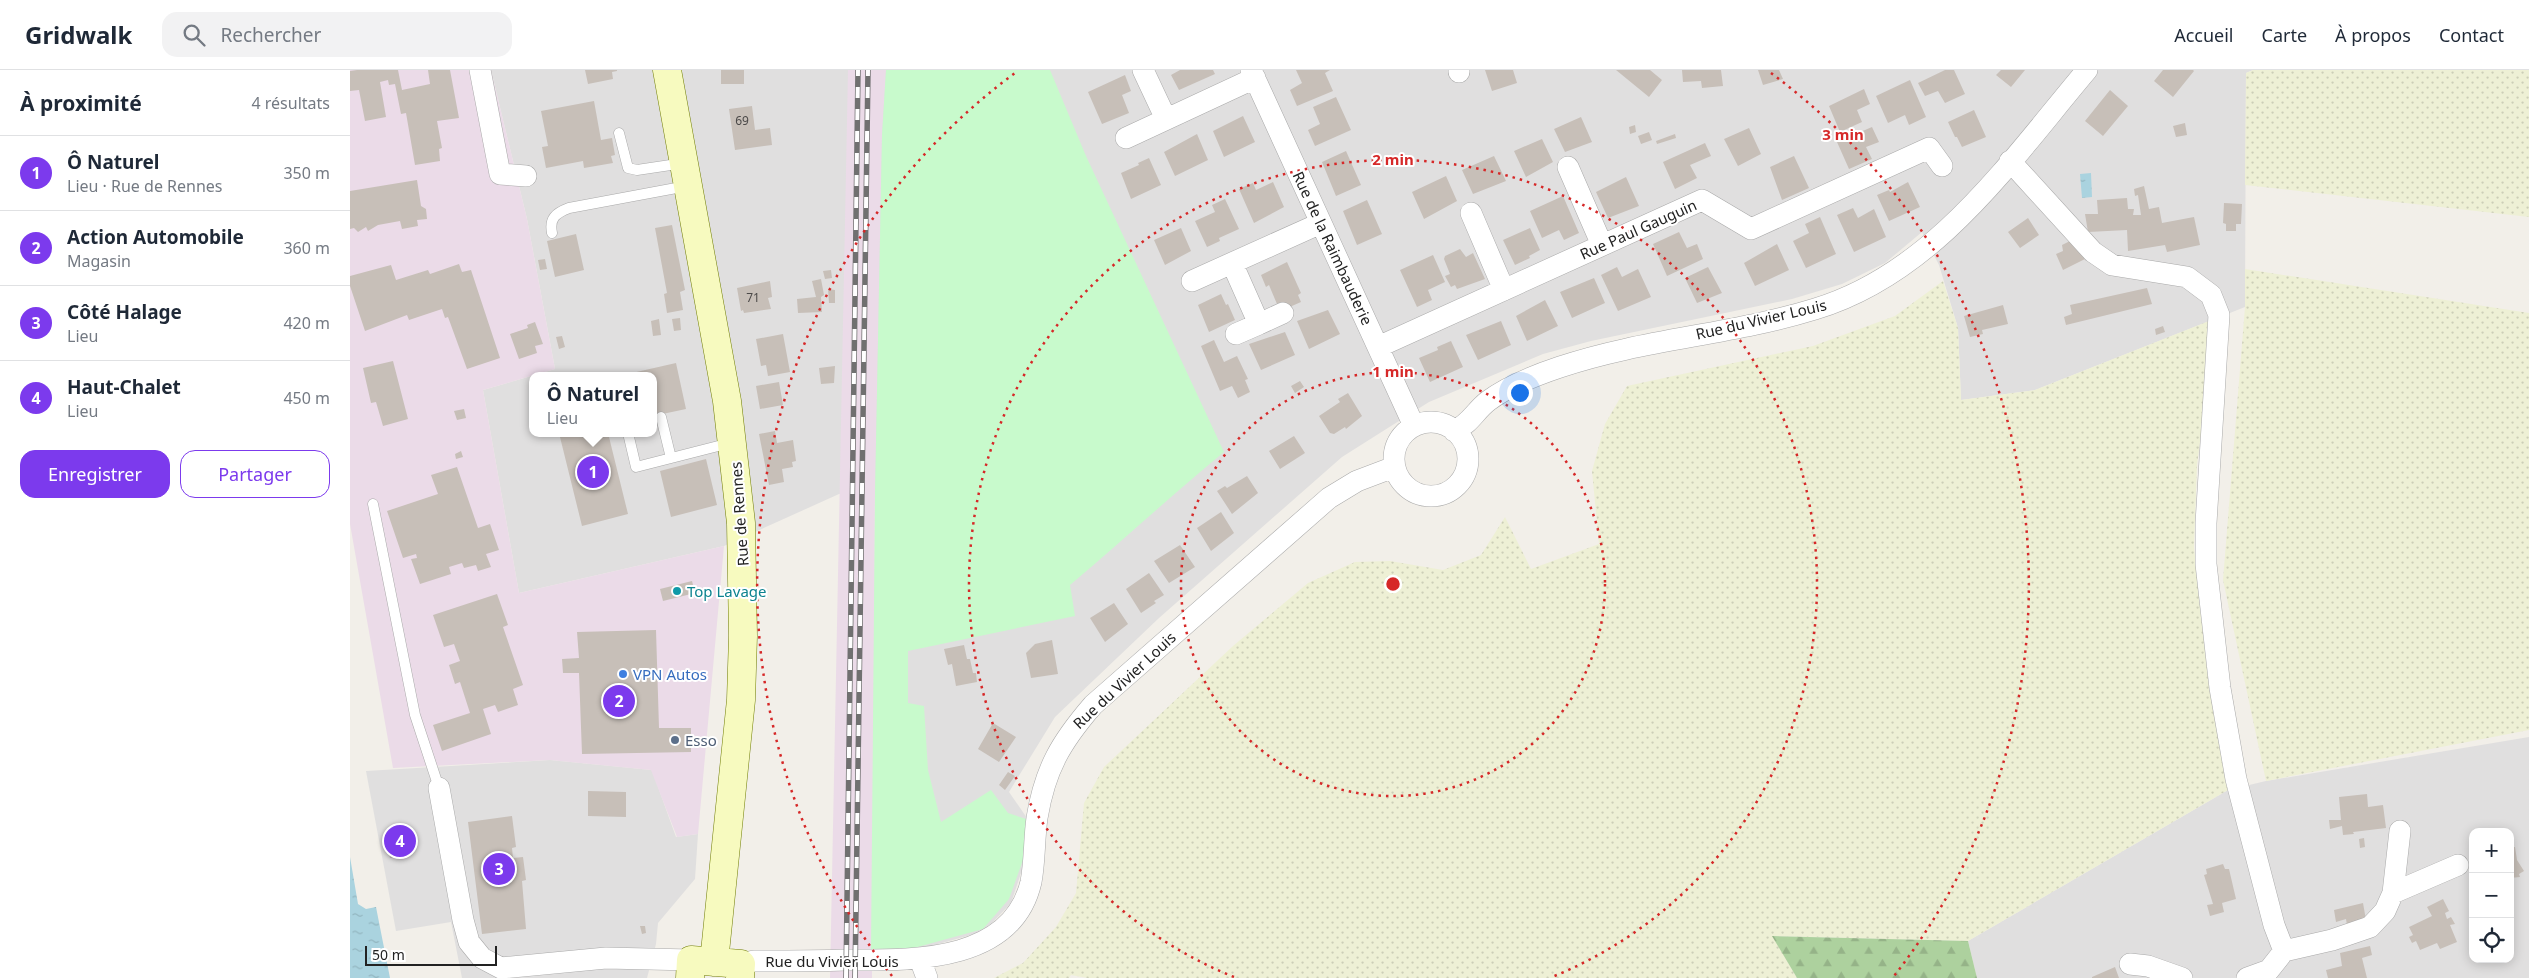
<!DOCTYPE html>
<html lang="fr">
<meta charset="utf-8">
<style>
body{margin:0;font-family:"Noto Sans",sans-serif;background:#f2f2f3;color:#1f2937}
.controls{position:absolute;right:15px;bottom:15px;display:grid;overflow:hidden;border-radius:10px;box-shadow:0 2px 12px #0003}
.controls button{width:45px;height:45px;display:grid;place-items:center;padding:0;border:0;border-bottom:1px solid #e0e1e3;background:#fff;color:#1f2937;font:25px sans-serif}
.scale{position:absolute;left:15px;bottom:12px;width:132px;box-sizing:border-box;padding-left:5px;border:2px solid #222;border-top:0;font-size:14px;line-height:18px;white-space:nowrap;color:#222;-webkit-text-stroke:4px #fff;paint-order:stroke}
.you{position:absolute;left:1169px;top:322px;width:18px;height:18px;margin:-12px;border:4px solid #fff;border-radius:50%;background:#1a73e8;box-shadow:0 0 0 8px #1a73e833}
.badge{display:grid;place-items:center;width:32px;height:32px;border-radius:50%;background:#7c3aed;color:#fff;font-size:16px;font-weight:700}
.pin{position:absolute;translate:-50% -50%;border:2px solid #fff;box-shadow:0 1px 5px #0006}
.popup{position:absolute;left:179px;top:302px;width:128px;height:65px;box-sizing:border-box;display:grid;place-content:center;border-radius:10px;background:#fff;filter:drop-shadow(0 1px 4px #0005);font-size:16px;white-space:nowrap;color:#747a83}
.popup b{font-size:19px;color:#1f2937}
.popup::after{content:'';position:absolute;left:50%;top:100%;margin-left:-10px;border:10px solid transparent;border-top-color:#fff}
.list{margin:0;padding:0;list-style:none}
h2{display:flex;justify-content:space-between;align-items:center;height:65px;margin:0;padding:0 20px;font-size:21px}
h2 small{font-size:16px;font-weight:400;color:#747a83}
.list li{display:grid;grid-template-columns:32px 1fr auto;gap:15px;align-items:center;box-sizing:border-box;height:75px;padding:0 20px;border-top:1px solid #e0e1e3}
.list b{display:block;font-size:19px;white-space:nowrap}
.list p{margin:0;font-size:16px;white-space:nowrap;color:#747a83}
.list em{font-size:16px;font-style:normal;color:#747a83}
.actions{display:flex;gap:10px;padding:15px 20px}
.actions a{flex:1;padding:11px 0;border:1px solid #7c3aed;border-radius:15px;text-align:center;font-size:18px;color:#7c3aed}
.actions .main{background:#7c3aed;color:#fff}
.icon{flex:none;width:28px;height:28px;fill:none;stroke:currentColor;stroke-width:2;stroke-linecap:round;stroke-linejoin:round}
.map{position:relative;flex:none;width:2179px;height:908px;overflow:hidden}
header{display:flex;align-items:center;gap:30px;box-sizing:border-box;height:70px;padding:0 25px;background:#fff;border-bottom:1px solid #e0e1e3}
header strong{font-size:24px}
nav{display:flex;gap:28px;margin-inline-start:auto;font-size:18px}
.search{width:350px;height:45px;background:#f2f2f3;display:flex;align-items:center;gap:12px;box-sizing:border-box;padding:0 18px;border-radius:15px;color:#747a83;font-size:19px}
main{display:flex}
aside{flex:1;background:#fff}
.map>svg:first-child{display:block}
.residential{fill:#e0dfdf;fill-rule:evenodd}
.industrial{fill:#ebdbe8}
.farmland{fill:url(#farmland-dots)}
.forest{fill:url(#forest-firs)}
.park{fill:#c8facc}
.water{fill:url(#water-ripples)}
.building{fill:#c7bfb8}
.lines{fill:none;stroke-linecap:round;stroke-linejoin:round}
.service-casing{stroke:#a9a9a9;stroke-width:11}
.minor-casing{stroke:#a9a9a9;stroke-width:22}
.secondary-casing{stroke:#707d05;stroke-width:29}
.service{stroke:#fff;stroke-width:10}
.minor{stroke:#fff;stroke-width:21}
.secondary{stroke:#f7fabf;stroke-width:28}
.rail-casing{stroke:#707070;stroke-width:5.5}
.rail{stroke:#fff;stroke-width:4;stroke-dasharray:11;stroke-linecap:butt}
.ring{fill:none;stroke:#d62828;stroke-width:2.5;stroke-dasharray:2.5 5}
.culture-dot{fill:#0f9aa8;stroke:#fff;stroke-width:2}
.shop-dot{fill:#3f7fe0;stroke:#fff;stroke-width:2}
.service-dot{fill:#5c6f8a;stroke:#fff;stroke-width:2}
.labels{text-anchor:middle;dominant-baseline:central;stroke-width:4;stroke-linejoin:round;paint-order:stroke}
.number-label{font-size:12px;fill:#4b4948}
.street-label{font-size:15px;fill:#222;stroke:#fff}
.culture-label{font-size:15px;fill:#0d838f;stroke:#fff;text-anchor:start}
.shop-label{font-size:15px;fill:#366cbe;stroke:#fff;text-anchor:start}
.service-label{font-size:15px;fill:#4e5e75;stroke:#fff;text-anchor:start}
.centre{fill:#d62828;stroke:#fff;stroke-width:2.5}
.ring-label{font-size:15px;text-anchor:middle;font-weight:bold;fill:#d62828;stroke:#fff;stroke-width:4;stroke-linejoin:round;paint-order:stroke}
</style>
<header>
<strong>Gridwalk</strong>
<div class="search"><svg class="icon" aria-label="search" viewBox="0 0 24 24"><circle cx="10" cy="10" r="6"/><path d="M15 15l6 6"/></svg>Rechercher</div>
<nav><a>Accueil</a><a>Carte</a><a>À propos</a><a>Contact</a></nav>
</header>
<main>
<aside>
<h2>À proximité<small>4 résultats</small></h2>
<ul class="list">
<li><span class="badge">1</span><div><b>Ô Naturel</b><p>Lieu · Rue de Rennes</p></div><em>350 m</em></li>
<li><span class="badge">2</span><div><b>Action Automobile</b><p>Magasin</p></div><em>360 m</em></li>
<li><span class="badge">3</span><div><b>Côté Halage</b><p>Lieu</p></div><em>420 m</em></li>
<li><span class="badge">4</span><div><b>Haut-Chalet</b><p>Lieu</p></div><em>450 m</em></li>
</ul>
<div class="actions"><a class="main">Enregistrer</a><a>Partager</a></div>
</aside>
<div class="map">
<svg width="2179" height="908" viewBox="0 0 2179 908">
<defs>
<pattern id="farmland-dots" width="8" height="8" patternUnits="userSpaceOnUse" patternTransform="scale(1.25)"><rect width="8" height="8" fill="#eef0d5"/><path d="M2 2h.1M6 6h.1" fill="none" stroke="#ccceb7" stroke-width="1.8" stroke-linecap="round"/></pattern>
<pattern id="forest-firs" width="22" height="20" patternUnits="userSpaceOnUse" patternTransform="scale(1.25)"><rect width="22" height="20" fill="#add19e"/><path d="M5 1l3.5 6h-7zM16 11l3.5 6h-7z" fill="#95b388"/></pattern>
<pattern id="water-ripples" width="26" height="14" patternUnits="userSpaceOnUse" patternTransform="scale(1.25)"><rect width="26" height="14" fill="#aad3df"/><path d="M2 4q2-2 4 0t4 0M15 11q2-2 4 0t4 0" fill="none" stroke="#92b5bf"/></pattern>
</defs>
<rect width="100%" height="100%" fill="#f2efe9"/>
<path class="residential" d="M141,0H1903L1896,3L1895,237L1685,320L1611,330L1608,258L1589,195L1572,162L1535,193L1492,214L1442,229L1241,271L1193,284L1079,332L992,387L809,548L705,647L659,722L677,748L675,791L661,833L642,853L628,863L563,881L521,879L525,424H489L374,476L169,523L133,320L205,299L177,149ZM183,306H303V363H183Z
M2179,667V908H1627L1618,871L1878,720L1916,711ZM2123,762H2160V889H2123Z
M200,690L302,700L326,767L348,764L345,809L308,853L306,874L297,908H112L101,852L46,861L16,701Z"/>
<path class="industrial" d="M0,0H141L177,149L205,299L133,320L169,523L374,476L348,764L327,767L301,700L200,690L43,698L0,454Z
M498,0H536L532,65L525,424L522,908H480Z"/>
<path class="farmland" d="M1903,0H2179V147L1895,115L1896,3Z
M1895,199L2179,243V660L1916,711L1873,510L1895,237Z
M1593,211L1608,258L1611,330L1685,320L1859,251L1863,273L1847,395L1844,477L1851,547L1878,720L1618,871L1423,866L1447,908H737L721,905L719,908H644L673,893L706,857L726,823L734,733L754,697L883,576L958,513L1005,492L1040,491L1093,500L1131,485L1155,447L1181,499L1249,474L1242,401L1255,354L1277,316L1463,276L1545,246Z"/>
<path class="forest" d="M1422,866L1618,871L1627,908H1447Z"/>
<path class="park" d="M536,0H700L736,86L874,382C822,425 772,471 720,515L725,546L558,581V633L574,636L578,700L591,752L641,720L658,743L676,749L673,790L659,829L633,859L564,878L521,879L525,424L532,65Z"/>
<path class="water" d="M1741,103L1742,127L1732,128L1730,104Z
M0,787L8,834L16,839L26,837L40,908H0Z"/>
<path class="building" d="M7,0H48L52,20L80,14L78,0H100L109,48L87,51L92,78L89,79L90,91L65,95L56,43L51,44L45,14L39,15L38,10L30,12L36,47L15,51L9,20L0,21V1Z
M235,0H267V1L262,2L263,9L238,14Z
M371,0H394V14H371Z
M830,0H863L865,4L829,20L821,5Z
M946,0H980L975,3L983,21L947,36L940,20L952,13Z
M1135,0H1163L1167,13L1142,21Z
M1266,0H1300L1312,10L1299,27Z
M1332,0H1371L1373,16L1352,18L1351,11L1333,12Z
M1408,0H1429L1433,9L1413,15Z
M1595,0H1604L1615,24L1595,33L1588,21L1575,26L1568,13Z
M1651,0H1675L1661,17L1646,5Z
M1813,0H1843L1844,1L1823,27L1804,11Z
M775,5L781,21L772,25L779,43L752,54L738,22Z
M1560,10L1576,47L1559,55L1555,45L1538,53L1526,26Z
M1514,19L1520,34L1507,40L1512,52L1490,62L1479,36Z
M1760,20L1778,36L1753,66L1735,51Z
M986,27L1001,60L965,76L958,60L970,54L963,37Z
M244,31L251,70L262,68L265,85L261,86L263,93L234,98L233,91L196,98L192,77L198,76L191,41Z
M402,36L405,60L420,58L422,75L385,80L379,39Z
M1624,40L1636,67L1612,77L1607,67H1605L1598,52Z
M893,46L905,72L874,87L863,61Z
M1231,47L1242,72L1215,82L1204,59Z
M1835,53L1837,65L1826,67L1823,56Z
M1285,55L1286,62L1280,64L1279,57Z
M1522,57L1529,72L1516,77L1522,89L1499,99L1487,72Z
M1399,58L1411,84L1388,96L1374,69Z
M1299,62L1302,70L1291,74L1288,66Z
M847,64L858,90L825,106L814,82Z
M1325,64L1326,68L1307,74L1306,71Z
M1192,69L1203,92L1176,107L1164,81Z
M1355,73L1361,86L1340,95L1347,108L1325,119L1313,92Z
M996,81L1011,115L986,126L972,92Z
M1144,86L1156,111L1123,124L1112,100Z
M1444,86L1459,118L1432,130L1420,97Z
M799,88L811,115L781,129L771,103L789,95L788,93Z
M1096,106L1107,131L1074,149L1062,122Z
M1276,107L1289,136L1258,148L1246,122Z
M67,110L71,136L76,139L77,149L67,150L68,156L52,159L50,151L28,155L18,161L16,157L8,162L4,158L0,159V121Z
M923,112L934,137L904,153L889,119L903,113L906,120Z
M1558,112L1570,137L1539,151L1527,125L1539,120L1540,122Z
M1794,116L1799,139L1809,137L1812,153L1844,147L1850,175L1817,182L1815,175L1778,181L1777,160L1738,162L1735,144H1748L1747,130L1777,128L1778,139H1784L1783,145H1791L1788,125L1785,126L1784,119Z
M1213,126L1229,163L1214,170L1209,160L1192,168L1180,141Z
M875,129L889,159L869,168L870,171L857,177L845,151L865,142L862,135Z
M1017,130L1032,164L1007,175L993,141Z
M1874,133L1892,134L1891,154H1886V161H1876V154L1873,153Z
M1503,138L1508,148L1524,139L1536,167L1504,182L1487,145Z
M1470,147L1486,184L1456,198L1443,171L1459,163L1455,154Z
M1678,148L1689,165L1670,178L1658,162Z
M322,155L335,220L330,222L333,240L317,243L314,224L317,223L305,158Z
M831,158L841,181L815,195L804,170Z
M1180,158L1190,180L1179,186L1180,188L1165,195L1153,170Z
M1329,162L1337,178L1347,174L1353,189L1317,206L1303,174Z
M226,164L234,200L205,207L197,171Z
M1720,171L1723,176L1730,173L1737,188L1713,200L1706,184L1713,181L1712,175Z
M1427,174L1439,200L1405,216L1394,193Z
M1110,179L1116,187L1123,183L1135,209L1107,219L1105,215L1101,217L1095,206L1100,204L1094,189L1095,186Z
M1083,185L1095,212L1078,220L1082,230L1067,237L1050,200Z
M195,189L197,199L190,200L188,190Z
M937,192L951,223L948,225L951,232L935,239L932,232L927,234L919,215L916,217L911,205Z
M109,194L112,202L121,200L150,288L117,299L98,247L95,248L92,239L59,250L57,245L15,261L0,216V206L41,195L46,210L78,200L80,204Z
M1267,197L1272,207L1288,199L1301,227L1268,241L1251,205Z
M1358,197L1372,223L1347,233L1335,208Z
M481,200L482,208L475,209L473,201Z
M1244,208L1255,233L1222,248L1210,222Z
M471,209L474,225L471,227L472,242L448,243L447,229L466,227L462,211Z
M420,211L422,227L418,228L421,239L394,243L393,240L391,241L387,218Z
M1797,218L1802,234L1716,255L1714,247L1722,244L1720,235Z
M478,219L485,220V233H479Z
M871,224L876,235L878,234L885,250L859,262L848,235Z
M1195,230L1208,256L1177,271L1166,246Z
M1653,235L1658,254L1632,260L1633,264L1620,267L1614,246Z
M978,240L990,264L959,279L947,251Z
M330,248L331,260L324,261L322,249Z
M309,249L311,265L303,266L301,251Z
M1151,251L1161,275L1128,290L1116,265Z
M185,252L193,274L185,276L187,283L169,289L160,264L178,258L177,255Z
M1813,256L1815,262L1806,265L1805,259Z
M935,262L945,285L911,300L899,274Z
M433,264L440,302L418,306L416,295L411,296L406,269Z
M212,266L215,277L209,279L206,267Z
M864,270L874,292L887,286L898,309L895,310L900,322L888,328L882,316L870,321L851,276Z
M1101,271L1113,297L1080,312L1069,288L1088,280L1087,277Z
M43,291L58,349L33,356L26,332L21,333L13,298Z
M326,293L336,339L303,346V306H283L282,303Z
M485,296L484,313L471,314L469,298Z
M950,311L954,317L945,323L941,316Z
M429,312L433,335L410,339L406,316Z
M998,323L1012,346L996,359L995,357L984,364L980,363L969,346L990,332L988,329Z
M114,339L116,348L107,350L104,341Z
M425,361L427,373L443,370L446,391L442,392L443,397L432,399L434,412L419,415L409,364Z
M209,363H258L278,444L232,456Z
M944,366L955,383L930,399L919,381Z
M111,381L113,387L106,389L105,384Z
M356,389L367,435L321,447L310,401Z
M107,397L128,458L140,454L149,480L136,484L141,497L128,501L126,495L114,498L112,493L99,497L101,504L70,514L61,489L67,488L66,484L53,488L37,441L88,424L81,405Z
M897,406L908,423L882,444L867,421L875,416L877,418Z
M871,442L884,463L861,481L847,458Z
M830,475L845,497L819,513L804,491Z
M799,503L814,525L804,531L806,533L791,543L776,519Z
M342,511L345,523L313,531L310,519Z
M147,524L158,555L153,557L173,615L163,619L168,635L148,642L145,635L133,639L141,664L92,681L83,655L120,643L110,612L105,614L99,595L110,591L104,574L94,577L83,545Z
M764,533L778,554L755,572L740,548Z
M306,560L309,658H341V682L232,684L229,603H213L212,589L229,588L227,562Z
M702,570L708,604L681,608L676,583L685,574Z
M614,575L617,589H620L623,603H626L627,612L606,616L602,594L598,595L594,579Z
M643,653L666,667L649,692L628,679Z
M658,702L665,706L655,720L649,715Z
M238,721L276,722V747L238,746Z
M2017,724L2018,737L2033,735L2036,758L2003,762L2004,764L1993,765L1992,756L1980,759L1979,750H1991L1989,727Z
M162,746L166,777L162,778L163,788L173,787L176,810L172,811L176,859L132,864L118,752Z
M51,759V761L62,760L65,781L54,782V785L40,788L35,762Z
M2014,768L2015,777L2010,778L2009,769Z
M2160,777H2165L2167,790L2174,801L2169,804L2170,807L2160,808Z
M1873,794L1875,799H1879L1886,829L1872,833L1874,842L1860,846L1857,835L1863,834L1854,805L1857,804L1856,799Z
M2093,829L2099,841L2095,843L2097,849L2101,847L2105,854L2100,855L2107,872L2090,879L2087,873L2070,880L2066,871L2062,873L2059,867L2063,865L2059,857L2082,846L2077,837Z
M2013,833L2016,850L1997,855L1996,849L1986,852L1984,840Z
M290,856H295L296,863L292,864Z
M2020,876L2022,885L2012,888L2017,908H1978L1976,900L1992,896L1990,883Z
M1765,897L1769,908H1742V907Z"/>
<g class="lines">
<g class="service-casing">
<path id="service" d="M269,63L278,98L287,100L334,93
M202,163C199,148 206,143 219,138L337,116
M311,347L321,388
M278,363L286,397L380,373
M23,434L65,645L89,718"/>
</g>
<g class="minor-casing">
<path id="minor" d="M130,0L150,104L176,106
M793,0L816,49
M901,0L1064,356
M1109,0V2
M776,68L905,8
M1660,91L1743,182L1762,195L1837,207L1861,225L1869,245L1856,453V494L1870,618L1886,709L1924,855L1934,881
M1218,97L1252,175
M1121,143L1154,220
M882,193L909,254L886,264
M842,211L971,153
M909,254L933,243
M1028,277L1352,130L1401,159L1579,78L1592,96
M1044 389a37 37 0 1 1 74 0a37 37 0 1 1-74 0Z
M1104,361C1120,354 1125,341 1138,331C1158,316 1186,305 1210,297C1293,269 1381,265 1465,239C1585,203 1660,91 1737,0
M89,718L113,850L119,872L132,888L151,898L256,888L341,890
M2043,823L2108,795
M570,889L577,908
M391,894L404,891C434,891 465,891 495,890C560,890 662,894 681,812C685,791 684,769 687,748C695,699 711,672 743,635L979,428L1007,411L1044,397
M1780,894L1798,896L1832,908
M1897,908L1919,900L1934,881L1982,870L2020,857L2035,841L2043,823L2050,761"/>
</g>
<g class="secondary-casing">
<path id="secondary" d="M317,0L377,331L391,453L393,566L391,630L364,892
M340,908L341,890L391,894L390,908"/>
</g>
<use href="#service" class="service"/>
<use href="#minor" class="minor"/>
<use href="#secondary" class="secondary"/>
<g class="rail-casing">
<path id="rail" d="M496,908L508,0
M505,908L518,0"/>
</g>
<use href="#rail" class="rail"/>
</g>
<g class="ring">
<circle cx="1043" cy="514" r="212"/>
<path d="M884 907A424 424 0 1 1 1202 907"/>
<path d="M542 906A636 636 0 0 1 665 3M1421 3A636 636 0 0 1 1544 906"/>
</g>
<circle class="culture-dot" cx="327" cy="521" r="5"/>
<circle class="shop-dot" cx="273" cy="604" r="5"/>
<circle class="service-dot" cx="325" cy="670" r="5"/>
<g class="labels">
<g class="number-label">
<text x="392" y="50">69</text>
<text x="403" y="227">71</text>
</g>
<g class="street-label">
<text transform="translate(1288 159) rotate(-24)">Rue Paul Gauguin</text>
<text transform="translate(983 178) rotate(65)">Rue de la Raimbauderie</text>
<text transform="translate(1411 249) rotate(-13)">Rue du Vivier Louis</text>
<text transform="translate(389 444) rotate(-94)">Rue de Rennes</text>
<text transform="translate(774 610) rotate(-43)">Rue du Vivier Louis</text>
<text x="482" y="891">Rue du Vivier Louis</text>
</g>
<g class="culture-label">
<text x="337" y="521">Top Lavage</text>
</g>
<g class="shop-label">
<text x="283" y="604">VPN Autos</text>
</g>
<g class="service-label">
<text x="335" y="670">Esso</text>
</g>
</g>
<circle cx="1043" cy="514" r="8" class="centre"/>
<g class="ring-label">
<text x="1493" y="70">3 min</text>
<text x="1043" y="95">2 min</text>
<text x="1043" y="307">1 min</text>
</g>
</svg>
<div class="controls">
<button>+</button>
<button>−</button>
<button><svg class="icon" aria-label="locate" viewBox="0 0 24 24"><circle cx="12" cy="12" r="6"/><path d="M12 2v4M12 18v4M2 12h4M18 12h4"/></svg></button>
</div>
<div class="scale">50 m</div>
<div class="you"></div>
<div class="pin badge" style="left:243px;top:402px">1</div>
<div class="popup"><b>Ô Naturel</b>Lieu</div>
<div class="pin badge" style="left:269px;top:631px">2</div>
<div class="pin badge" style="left:149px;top:799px">3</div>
<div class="pin badge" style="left:50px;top:771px">4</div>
</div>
</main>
